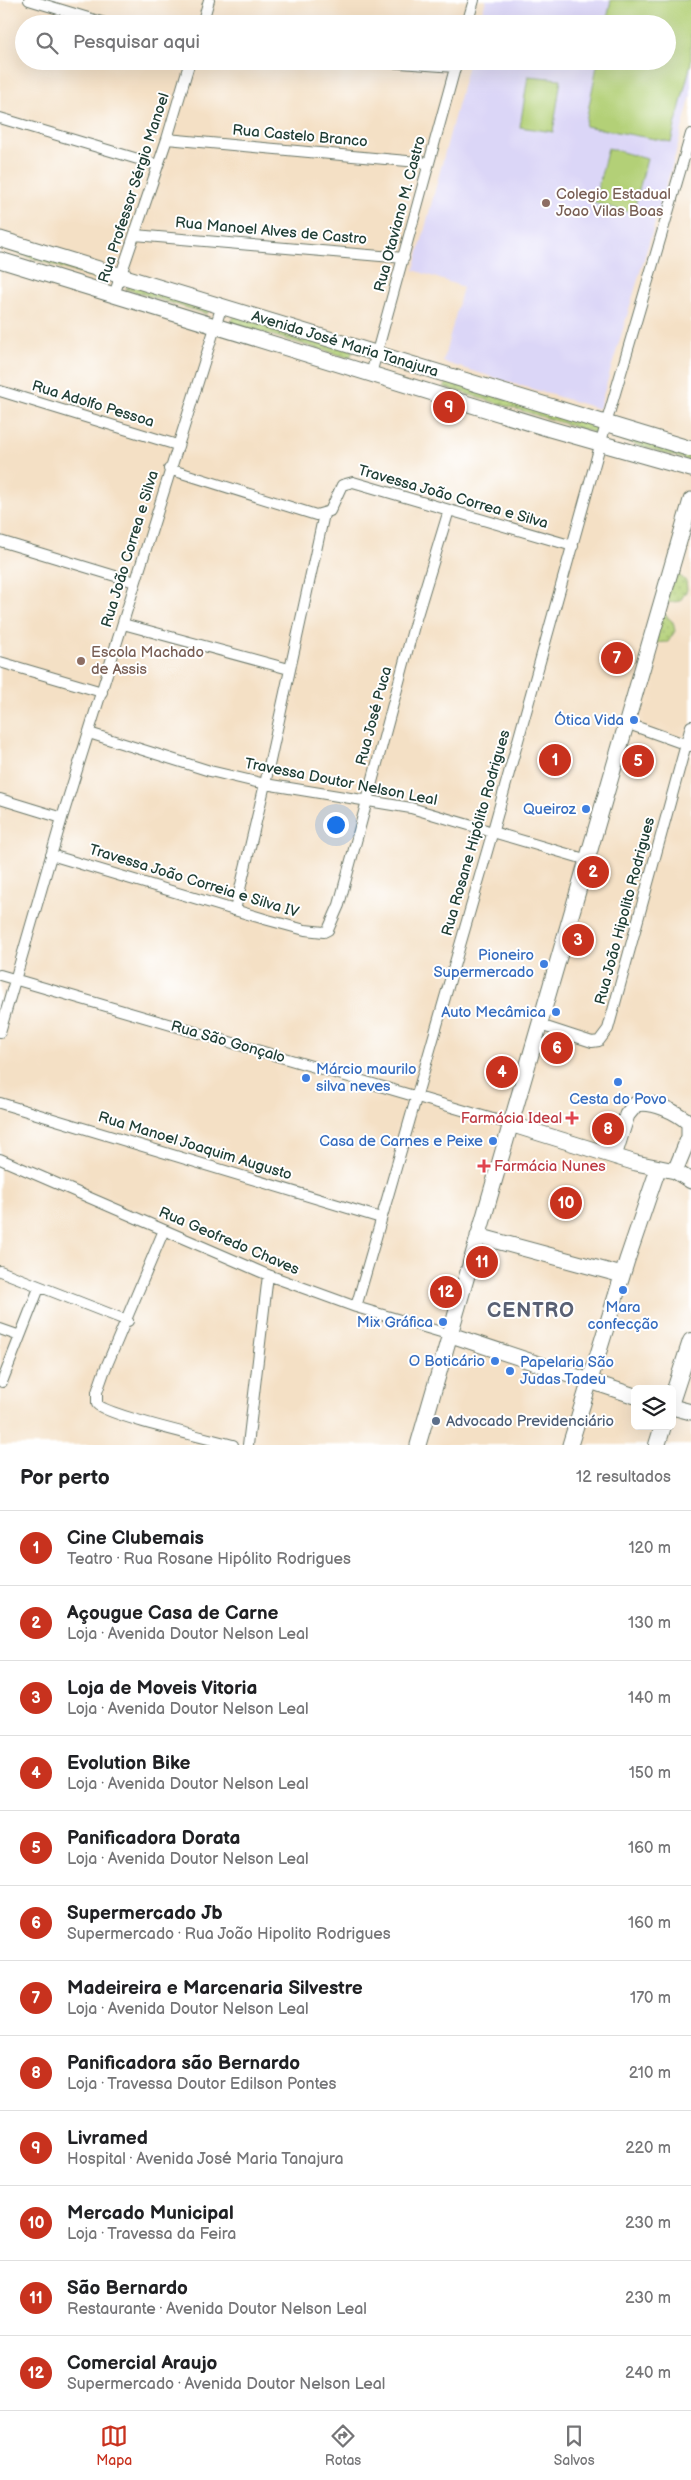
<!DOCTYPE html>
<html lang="pt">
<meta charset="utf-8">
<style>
body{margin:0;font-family:"Balsamiq Sans",sans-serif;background:#f2f2f2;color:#202124}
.controls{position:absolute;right:15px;bottom:15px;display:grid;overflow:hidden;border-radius:8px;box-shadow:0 5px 20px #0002}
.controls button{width:45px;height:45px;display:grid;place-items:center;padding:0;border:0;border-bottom:1px solid #e0e0e0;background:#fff;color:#202124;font:25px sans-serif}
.you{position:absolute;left:335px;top:824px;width:18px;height:18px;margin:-12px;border:4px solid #fff;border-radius:50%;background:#1a73e8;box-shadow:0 0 0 8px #1a73e833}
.badge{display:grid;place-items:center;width:32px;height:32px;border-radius:50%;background:#c8321e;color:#fff;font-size:16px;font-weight:700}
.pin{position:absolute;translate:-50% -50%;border:2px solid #fff;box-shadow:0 1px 5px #0006}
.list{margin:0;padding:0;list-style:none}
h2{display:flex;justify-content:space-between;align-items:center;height:65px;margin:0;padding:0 20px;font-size:21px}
h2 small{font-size:16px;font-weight:400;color:#757577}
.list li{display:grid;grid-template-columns:32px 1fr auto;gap:15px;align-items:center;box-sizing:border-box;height:75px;padding:0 20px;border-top:1px solid #e0e0e0}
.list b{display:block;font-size:19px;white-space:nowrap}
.list p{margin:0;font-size:16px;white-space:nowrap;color:#757577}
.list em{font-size:16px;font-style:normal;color:#757577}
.icon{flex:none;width:28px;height:28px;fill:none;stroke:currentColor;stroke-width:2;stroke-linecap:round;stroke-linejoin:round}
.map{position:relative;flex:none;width:691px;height:1445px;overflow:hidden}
.search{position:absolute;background:#fff;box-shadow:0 5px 20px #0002;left:15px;right:15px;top:15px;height:55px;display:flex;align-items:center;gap:12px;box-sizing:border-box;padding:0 18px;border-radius:28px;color:#757577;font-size:19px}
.sheet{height:965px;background:#fff}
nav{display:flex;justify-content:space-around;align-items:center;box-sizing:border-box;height:70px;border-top:1px solid #e0e0e0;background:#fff;font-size:14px;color:#757577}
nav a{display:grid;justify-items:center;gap:2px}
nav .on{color:#c8321e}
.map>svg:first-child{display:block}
.built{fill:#dbd6f7}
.grass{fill:#b3d077;stroke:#698656}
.park{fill:url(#park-dots);stroke:#698656}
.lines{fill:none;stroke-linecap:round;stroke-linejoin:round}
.street-casing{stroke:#6a7667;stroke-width:12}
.secondary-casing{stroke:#6a7667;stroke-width:17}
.primary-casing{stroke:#6a7667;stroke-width:18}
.street{stroke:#fff;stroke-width:10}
.secondary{stroke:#fff;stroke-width:15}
.primary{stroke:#fff;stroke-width:16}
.education-dot{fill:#8d6e63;stroke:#fff;stroke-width:2}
.shop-dot{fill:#3f7fe0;stroke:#fff;stroke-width:2}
.health-dot{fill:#e0444e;stroke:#fff;stroke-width:2}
.service-dot{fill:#5c6f8a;stroke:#fff;stroke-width:2}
.labels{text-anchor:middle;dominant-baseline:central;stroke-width:4;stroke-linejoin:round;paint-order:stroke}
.street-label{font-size:15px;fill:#1f3d34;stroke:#fff}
.education-label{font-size:15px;fill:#785e54;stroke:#fff;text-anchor:start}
.shop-label{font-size:15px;fill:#366cbe;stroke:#fff;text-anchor:end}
.health-label{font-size:15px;fill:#be3a42;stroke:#fff;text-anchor:end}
.service-label{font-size:15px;fill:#4e5e75;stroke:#fff;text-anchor:start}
.district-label{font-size:20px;font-weight:bold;letter-spacing:1px;fill:#5a6174;stroke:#fff}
</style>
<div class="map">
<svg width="691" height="1445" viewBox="0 0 691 1445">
<defs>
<pattern id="park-dots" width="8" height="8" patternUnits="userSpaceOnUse" patternTransform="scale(1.25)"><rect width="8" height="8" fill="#b3d077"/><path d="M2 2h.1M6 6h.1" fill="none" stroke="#91aa62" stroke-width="1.8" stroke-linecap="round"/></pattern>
</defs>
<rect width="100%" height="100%" fill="#fff"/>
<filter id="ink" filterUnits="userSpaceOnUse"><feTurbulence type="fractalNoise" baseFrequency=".02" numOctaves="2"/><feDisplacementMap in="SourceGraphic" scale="10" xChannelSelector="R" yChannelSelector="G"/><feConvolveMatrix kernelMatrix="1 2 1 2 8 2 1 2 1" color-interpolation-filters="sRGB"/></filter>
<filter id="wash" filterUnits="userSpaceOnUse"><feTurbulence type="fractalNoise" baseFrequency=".0096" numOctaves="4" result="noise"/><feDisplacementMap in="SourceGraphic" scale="20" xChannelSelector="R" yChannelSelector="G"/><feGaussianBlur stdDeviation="1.12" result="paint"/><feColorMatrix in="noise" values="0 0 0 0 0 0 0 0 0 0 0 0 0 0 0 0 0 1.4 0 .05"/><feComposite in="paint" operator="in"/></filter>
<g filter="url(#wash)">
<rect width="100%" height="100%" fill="#f4e0c5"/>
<path class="built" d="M486,0H691V95L675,156L599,409L443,362L463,287L414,270L469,61H667V24H479Z"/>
<path class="grass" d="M611,0H691V63L671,142L585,126L598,61H667V24H606Z
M528,76L561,79L553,132L520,127Z
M608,148L647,159L633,213L594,203Z"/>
<path class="park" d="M0,241L100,274L98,280L0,247Z
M129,282L210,307L207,314L126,289Z
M236,314L353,350L350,358L230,323Z
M448,382L597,426L595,433L444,387Z
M615,430L691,452L690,461L611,437Z
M674,571L686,581L687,590L680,601L666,603Z
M663,613L673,622L675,631L668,642L654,643Z"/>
</g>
<g filter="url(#ink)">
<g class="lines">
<g class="street-casing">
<path id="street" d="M29,0L108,24
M202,24L209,0
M467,24L474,0
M372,61L455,67
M0,118L158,165
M167,139L429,163
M135,235L404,258
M114,295L167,139L190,61
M371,374L457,61
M0,391L177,445
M169,469L316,515L330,511L342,485L353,482L573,546
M0,541L135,582
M123,624L289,669
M0,662L102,692
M626,723L690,746
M89,733L210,771L265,784L411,808L588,860
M0,799L62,818
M51,855L268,920L305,930L324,932L328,930L339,905L415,622L449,510
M235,910L265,784L324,514
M0,975L510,1124
M540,1025L592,1042L599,1041L608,1029L691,726
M0,1032L62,818L222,305
M0,1103L381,1218
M0,1159L268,1275L356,1307L451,1335
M164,1230L104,1372L97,1392V1404C108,1416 211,1439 233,1445
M0,1271L128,1321
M356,1307L492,834L606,424L691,134
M0,1329L20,1336
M2,1382L39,1288
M248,1445L268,1275"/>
</g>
<g class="secondary-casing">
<path id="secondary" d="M0,239L691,449
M0,260L550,429L691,469
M510,1124L636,1163L675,1171L689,1137V1123C677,1112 652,1100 636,1104L627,1115L614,1156
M675,1171L691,1181
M478,1236L622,1275
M451,1335L635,1396
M672,1407L691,1412
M418,1445L691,500
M570,1445L627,1260L658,1169"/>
</g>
<g class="primary-casing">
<path id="primary" d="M672,1399L691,1341
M657,1445L663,1426"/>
</g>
<use href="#street" class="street"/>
<use href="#secondary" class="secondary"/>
<use href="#primary" class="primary"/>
</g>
</g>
<g class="education-dot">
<circle cx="546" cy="203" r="5"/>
<circle cx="81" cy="661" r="5"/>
</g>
<g class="shop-dot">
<circle cx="634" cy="720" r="5"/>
<circle cx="586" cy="809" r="5"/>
<circle cx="544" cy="964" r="5"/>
<circle cx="556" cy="1012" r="5"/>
<circle cx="306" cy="1078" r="5"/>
<circle cx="618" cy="1082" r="5"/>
<circle cx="493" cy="1141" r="5"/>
<circle cx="623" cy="1290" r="5"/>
<circle cx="443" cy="1322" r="5"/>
<circle cx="495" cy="1361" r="5"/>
<circle cx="510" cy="1371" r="5"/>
</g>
<g class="health-dot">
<path d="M569.5 1110.5h5v5h5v5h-5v5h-5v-5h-5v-5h5z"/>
<path d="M481.5 1158.5h5v5h5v5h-5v5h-5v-5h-5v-5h5z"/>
</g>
<circle class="service-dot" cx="436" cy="1421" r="5"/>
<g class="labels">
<g class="street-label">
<text transform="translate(300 136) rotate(5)">Rua Castelo Branco</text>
<text transform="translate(134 188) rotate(-72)">Rua Professor Sérgio Manoel</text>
<text transform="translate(400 214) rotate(-75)">Rua Otaviano M. Castro</text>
<text transform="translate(271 231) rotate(5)">Rua Manoel Alves de Castro</text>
<text transform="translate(345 344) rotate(17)">Avenida José Maria Tanajura</text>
<text transform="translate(93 404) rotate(17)">Rua Adolfo Pessoa</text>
<text transform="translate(453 497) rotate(16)">Travessa João Correa e Silva</text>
<text transform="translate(130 549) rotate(-73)">Rua João Correa e Silva</text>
<text transform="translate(374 716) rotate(-75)">Rua José Puca</text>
<text transform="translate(341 782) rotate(11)">Travessa Doutor Nelson Leal</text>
<text transform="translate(476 833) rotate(-74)">Rua Rosane Hipólito Rodrigues</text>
<text transform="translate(194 881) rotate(17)">Travessa João Correia e Silva IV</text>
<text transform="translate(625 911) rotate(-75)">Rua João Hipolito Rodrigues</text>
<text transform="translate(228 1042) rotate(16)">Rua São Gonçalo</text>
<text transform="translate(195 1146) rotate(17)">Rua Manoel Joaquim Augusto</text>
<text transform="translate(229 1241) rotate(23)">Rua Geofredo Chaves</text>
</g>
<g class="education-label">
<text x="556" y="194">Colegio Estadual<tspan x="556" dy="17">Joao Vilas Boas</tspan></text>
<text x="91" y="652">Escola Machado<tspan x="91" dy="17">de Assis</tspan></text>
</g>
<g class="shop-label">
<text x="624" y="720">Ótica Vida</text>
<text x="576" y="809">Queiroz</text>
<text x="534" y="955">Pioneiro<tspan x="534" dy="17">Supermercado</tspan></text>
<text x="546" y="1012">Auto Mecâmica</text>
<text x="316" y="1069" text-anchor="start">Márcio maurilo<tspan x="316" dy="17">silva neves</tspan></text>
<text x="618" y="1099" text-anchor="middle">Cesta do Povo</text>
<text x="483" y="1141">Casa de Carnes e Peixe</text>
<text x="623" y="1307" text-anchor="middle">Mara<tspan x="623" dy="17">confecção</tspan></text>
<text x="433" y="1322">Mix Gráfica</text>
<text x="485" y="1361">O Boticário</text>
<text x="520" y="1362" text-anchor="start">Papelaria São<tspan x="520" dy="17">Judas Tadeu</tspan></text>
</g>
<g class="health-label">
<text x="562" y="1118">Farmácia Ideal</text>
<text x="494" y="1166" text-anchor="start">Farmácia Nunes</text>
</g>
<g class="service-label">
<text x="446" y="1421">Advocado Previdenciário</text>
</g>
<g class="district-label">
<text x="531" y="1311">CENTRO</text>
</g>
</g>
</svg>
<div class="controls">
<button><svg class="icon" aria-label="layers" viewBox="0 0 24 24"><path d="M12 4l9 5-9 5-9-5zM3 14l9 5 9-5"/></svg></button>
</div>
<div class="you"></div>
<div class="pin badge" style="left:555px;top:760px">1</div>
<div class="pin badge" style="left:593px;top:872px">2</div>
<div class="pin badge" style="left:578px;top:940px">3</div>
<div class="pin badge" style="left:502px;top:1072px">4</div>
<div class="pin badge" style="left:638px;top:761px">5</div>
<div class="pin badge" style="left:557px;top:1048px">6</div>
<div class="pin badge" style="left:617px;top:658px">7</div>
<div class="pin badge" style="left:608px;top:1129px">8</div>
<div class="pin badge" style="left:449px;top:407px">9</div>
<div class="pin badge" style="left:566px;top:1203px">10</div>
<div class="pin badge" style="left:482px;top:1262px">11</div>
<div class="pin badge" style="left:446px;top:1292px">12</div>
<div class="search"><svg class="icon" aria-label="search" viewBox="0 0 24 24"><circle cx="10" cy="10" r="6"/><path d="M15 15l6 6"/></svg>Pesquisar aqui</div>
</div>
<section class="sheet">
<h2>Por perto<small>12 resultados</small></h2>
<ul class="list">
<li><span class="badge">1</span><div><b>Cine Clubemais</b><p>Teatro · Rua Rosane Hipólito Rodrigues</p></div><em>120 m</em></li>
<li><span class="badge">2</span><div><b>Açougue Casa de Carne</b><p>Loja · Avenida Doutor Nelson Leal</p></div><em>130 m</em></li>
<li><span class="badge">3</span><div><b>Loja de Moveis Vitoria</b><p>Loja · Avenida Doutor Nelson Leal</p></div><em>140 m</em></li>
<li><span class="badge">4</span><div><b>Evolution Bike</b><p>Loja · Avenida Doutor Nelson Leal</p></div><em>150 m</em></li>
<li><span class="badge">5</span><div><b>Panificadora Dorata</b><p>Loja · Avenida Doutor Nelson Leal</p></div><em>160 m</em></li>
<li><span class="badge">6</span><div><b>Supermercado Jb</b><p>Supermercado · Rua João Hipolito Rodrigues</p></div><em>160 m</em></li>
<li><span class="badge">7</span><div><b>Madeireira e Marcenaria Silvestre</b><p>Loja · Avenida Doutor Nelson Leal</p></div><em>170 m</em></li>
<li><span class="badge">8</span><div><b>Panificadora são Bernardo</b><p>Loja · Travessa Doutor Edilson Pontes</p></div><em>210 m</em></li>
<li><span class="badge">9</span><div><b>Livramed</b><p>Hospital · Avenida José Maria Tanajura</p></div><em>220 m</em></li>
<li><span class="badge">10</span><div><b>Mercado Municipal</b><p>Loja · Travessa da Feira</p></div><em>230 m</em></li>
<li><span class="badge">11</span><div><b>São Bernardo</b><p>Restaurante · Avenida Doutor Nelson Leal</p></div><em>230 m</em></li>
<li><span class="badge">12</span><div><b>Comercial Araujo</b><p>Supermercado · Avenida Doutor Nelson Leal</p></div><em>240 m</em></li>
</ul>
</section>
<nav>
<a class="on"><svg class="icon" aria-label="map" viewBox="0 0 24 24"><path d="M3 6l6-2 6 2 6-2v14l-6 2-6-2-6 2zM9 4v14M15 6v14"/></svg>Mapa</a>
<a><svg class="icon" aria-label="directions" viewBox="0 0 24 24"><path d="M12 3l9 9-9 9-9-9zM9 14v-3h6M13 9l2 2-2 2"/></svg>Rotas</a>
<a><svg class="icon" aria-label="saved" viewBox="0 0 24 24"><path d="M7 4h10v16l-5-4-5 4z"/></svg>Salvos</a>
</nav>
